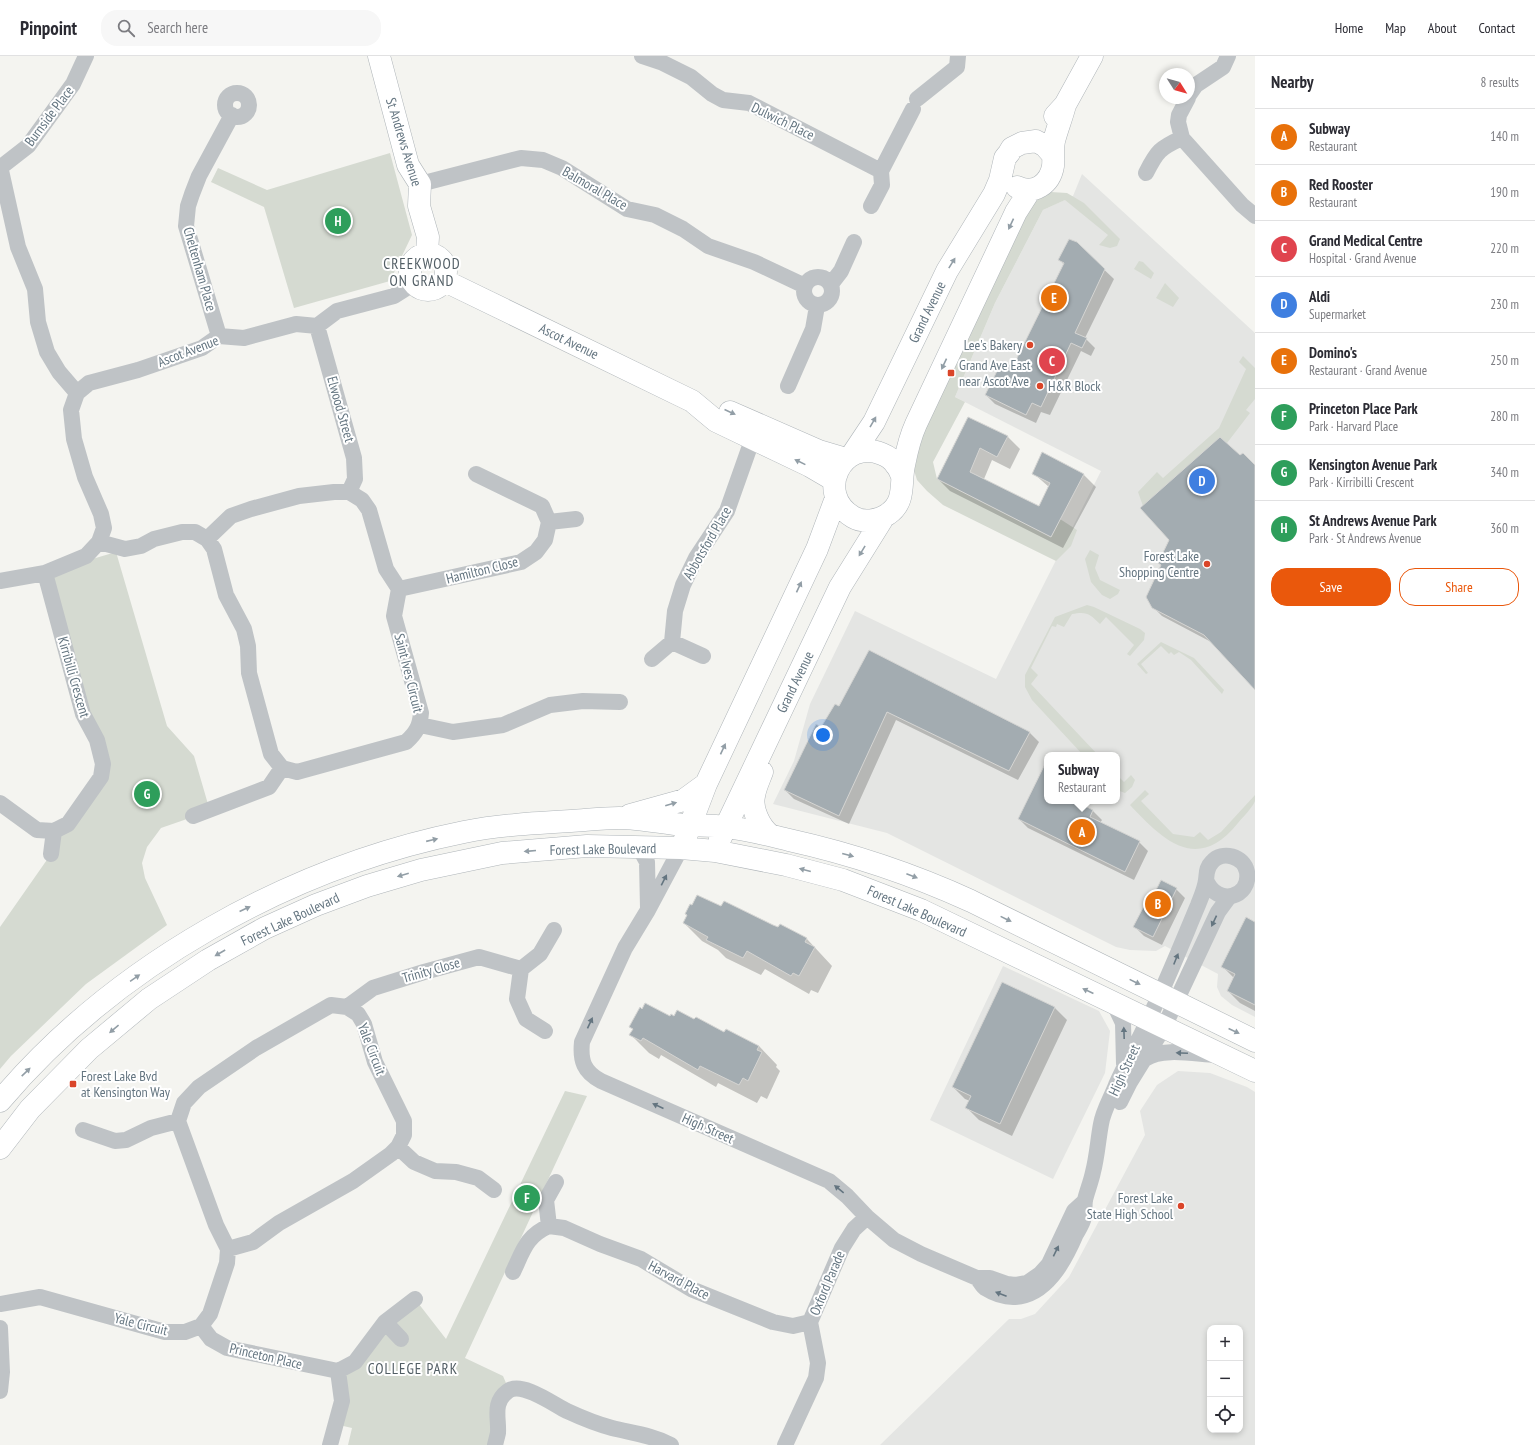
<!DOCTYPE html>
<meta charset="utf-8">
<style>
body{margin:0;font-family:"PT Sans Narrow",sans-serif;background:#f7f7f7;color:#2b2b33}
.controls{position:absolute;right:12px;bottom:12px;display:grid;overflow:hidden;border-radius:8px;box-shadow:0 2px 6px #0003}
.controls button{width:36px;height:36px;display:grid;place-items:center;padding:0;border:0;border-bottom:1px solid #e1e1e2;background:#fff;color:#2b2b33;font:20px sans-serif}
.compass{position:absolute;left:1159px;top:12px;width:36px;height:36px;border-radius:50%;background:#fff;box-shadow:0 2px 6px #0003;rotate:127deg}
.you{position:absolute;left:823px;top:679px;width:14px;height:14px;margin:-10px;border:3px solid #fff;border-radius:50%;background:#1a73e8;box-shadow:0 0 0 6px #1a73e833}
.badge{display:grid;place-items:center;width:26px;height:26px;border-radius:50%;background:#ea580c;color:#fff;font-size:13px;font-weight:700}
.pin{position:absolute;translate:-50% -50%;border:2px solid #fff;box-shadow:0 1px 4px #0006}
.popup{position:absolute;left:1044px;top:696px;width:76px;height:52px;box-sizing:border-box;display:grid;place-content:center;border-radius:8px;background:#fff;filter:drop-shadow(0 1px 3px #0005);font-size:13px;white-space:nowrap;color:#7c7c81}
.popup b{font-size:15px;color:#2b2b33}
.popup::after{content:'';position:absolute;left:50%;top:100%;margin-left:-8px;border:8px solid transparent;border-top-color:#fff}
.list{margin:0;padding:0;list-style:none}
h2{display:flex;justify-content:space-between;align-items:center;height:52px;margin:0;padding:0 16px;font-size:17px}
h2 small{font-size:13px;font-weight:400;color:#7c7c81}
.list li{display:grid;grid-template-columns:26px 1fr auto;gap:12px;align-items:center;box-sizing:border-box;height:56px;padding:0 16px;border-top:1px solid #e1e1e2}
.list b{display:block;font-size:15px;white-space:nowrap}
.list p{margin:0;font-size:13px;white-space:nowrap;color:#7c7c81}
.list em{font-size:13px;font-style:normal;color:#7c7c81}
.actions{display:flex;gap:8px;padding:12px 16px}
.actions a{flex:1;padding:9px 0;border:1px solid #ea580c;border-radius:16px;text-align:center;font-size:14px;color:#ea580c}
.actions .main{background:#ea580c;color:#fff}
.icon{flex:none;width:22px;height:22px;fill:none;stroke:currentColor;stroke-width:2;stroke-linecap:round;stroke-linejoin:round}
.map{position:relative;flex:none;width:1255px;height:1389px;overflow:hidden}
header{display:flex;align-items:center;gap:24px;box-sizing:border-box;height:56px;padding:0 20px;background:#fff;border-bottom:1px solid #e1e1e2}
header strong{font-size:19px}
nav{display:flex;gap:22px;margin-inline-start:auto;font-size:14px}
.search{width:280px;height:36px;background:#f7f7f7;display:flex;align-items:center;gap:10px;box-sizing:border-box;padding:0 14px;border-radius:16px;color:#7c7c81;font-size:15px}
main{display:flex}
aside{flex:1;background:#fff}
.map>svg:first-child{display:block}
.built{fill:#e4e5e3;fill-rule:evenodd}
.green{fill:#d5dad1}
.shadow{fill:#0003}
.building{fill:#a3acb1;stroke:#d5d5d3}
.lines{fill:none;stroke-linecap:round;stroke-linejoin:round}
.secondary-casing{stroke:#afb5b9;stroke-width:23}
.street{stroke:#bfc3c6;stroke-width:16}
.secondary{stroke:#fff;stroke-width:22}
.oneway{fill:#929ea6}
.oneway2{fill:#647580}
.poi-dot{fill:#da4529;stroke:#fff;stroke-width:1.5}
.labels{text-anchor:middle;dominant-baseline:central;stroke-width:4;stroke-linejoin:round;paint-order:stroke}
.street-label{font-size:14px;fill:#647580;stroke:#fff}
.poi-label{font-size:14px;fill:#647580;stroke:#fff;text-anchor:end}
.neighbourhood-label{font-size:15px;letter-spacing:1px;fill:#525e65;stroke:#fff}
</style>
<header>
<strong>Pinpoint</strong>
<div class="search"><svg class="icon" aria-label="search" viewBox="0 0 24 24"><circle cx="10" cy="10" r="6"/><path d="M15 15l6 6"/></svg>Search here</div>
<nav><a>Home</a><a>Map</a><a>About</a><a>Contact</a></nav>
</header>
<main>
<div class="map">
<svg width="1255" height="1389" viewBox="0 0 1255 1389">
<rect width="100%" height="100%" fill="#f4f4f0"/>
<path class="built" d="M1082,118L1255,277V961L1232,949L1221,940L1217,931L1218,918L1165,890L1156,895L1130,894L1116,891L887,777L773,748L794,705L810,648L855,555L996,623L1101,415L955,341L995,247L1043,154L1073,140ZM1047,699H1117V745H1047Z
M1003,910L1099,955L1110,975L1105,1017L1053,1123L930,1064Z
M1178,1015L1210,1017L1247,1031L1255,1036V1389H880L1009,1263H1021L1035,1258L1069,1221L1145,1079L1140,1055L1157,1029ZM1210,1272H1240V1374H1210Z"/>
<path class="green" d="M390,97L412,179L390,225L294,252L264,151L211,126L218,112L267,134Z
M1051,136L1067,137L1084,147L1120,183L1117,190L1110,192L1099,189L1108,179L1065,144L1043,154L995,247L955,341L965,346L933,406L937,423L1051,481L1060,463L1077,474L1071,490L1056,505L943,449L927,435L917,424L912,408L919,379L1035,142Z
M1139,205L1143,206L1154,217L1151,223L1134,213Z
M1165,227L1179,242L1173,251L1156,242Z
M1243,300L1255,312V343L1246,354L1250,357L1227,387L1220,381L1143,450L1138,436L1157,416L1163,422L1219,372L1246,313L1239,306Z
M1090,494L1099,499L1095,512L1100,524L1120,534L1118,538L1110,543L1102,539L1091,526L1085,503Z
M116,496L167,670L194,700L210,755L161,772L147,791L142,807L145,822L167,869L86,928L11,1000L0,1013V871L51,798L54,775L101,721L45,517Z
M1087,549L1094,551L1140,573L1145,577L1144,584L1130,600L1127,598L1134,589L1106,561L1100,568C1090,558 1087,555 1072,558L1064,571L1057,568L1056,571L1052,570L1031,612L1038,619L1031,628L1098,699H1083L1032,644L1025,631V619L1055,561Z
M1161,586L1194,602L1224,634L1222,638L1191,604L1179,596L1174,599L1171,596L1169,598L1161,590L1141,608L1148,617L1146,618L1137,608Z
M1117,719L1124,726L1131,719L1135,724L1132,731L1125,737L1117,734Z
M1145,734L1149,738L1141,745L1173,778L1194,781L1200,776L1208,784L1221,776L1255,739C1255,741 1255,744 1255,745C1253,751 1242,762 1238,767C1197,818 1163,784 1130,749Z
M565,1035L587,1040L465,1302L503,1320L509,1334L495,1389H348L352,1372L339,1369L338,1315L415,1243L446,1283Z"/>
<path class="shadow" d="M1076,187L1114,223L1085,282L1095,292L1091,300L1081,295L1050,359L1041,356L1036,367L995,348L986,339L1014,312L1064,209L1060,204Z
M968,362L1008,381L1020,393L1010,413L992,404L984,423L1039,451L1049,431L1033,417L1083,418L1096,431L1063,492L950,435L938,423Z
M1240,400L1255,410V632L1213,587L1162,560L1153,551Z
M870,595L1030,677L1039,686L1018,724L896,664L849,768L794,743L785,734L821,672L839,652Z
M1047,706V745H1074L1093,755L1102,764L1100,767L1139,786L1148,795L1134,824L1028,772L1019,763Z
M1176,833L1185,842L1162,889L1144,880L1135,871L1151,847Z
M721,852L779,873L781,869L807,883L832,910L818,937L811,934L809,938L765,913L761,919L726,902L718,894L702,885L684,867Z
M1255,867V955L1240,947L1228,935L1234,922L1222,910Z
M1002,927L1055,952L1067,964L1012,1080L979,1064L967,1052L970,1045L965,1043L953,1031Z
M670,962L725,977L759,990L777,1009L776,1011L780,1015L767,1043L761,1040L757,1047L718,1027L716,1031L661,999L659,1003L649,997L631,979L633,973L631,971Z"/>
<path class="building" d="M1069,183L1077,186L1105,213L1075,277L1087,282L1082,292L1071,287L1041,351L1032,347L1026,359L985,339L1002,305L1013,310L1064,207L1058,204Z
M968,361L1008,380L997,401L980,392L970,416L1039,450L1050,427L1032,418L1042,396L1084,418L1051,481L937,423Z
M1220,381L1240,399L1243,397L1255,409V634L1204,579L1152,552L1146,541L1161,509L1158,507L1169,484L1140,452Z
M869,594L1030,676L1009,715L887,656L839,760L784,734L816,668L821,671L835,648L839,650Z
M1047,704V745H1075L1093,754L1090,761L1140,785L1125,816L1018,763Z
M1161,824L1177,832L1153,881L1133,871L1146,846H1150Z
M697,839L721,850L724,845L773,869L778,871L780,868L807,882L805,886L815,891L799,920L793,917L791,920L747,895L743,902L706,884L708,881L683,867L687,859L685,858L690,848L692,849Z
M1246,861L1255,866V949L1227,935L1235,918L1221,911Z
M1002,926L1055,951L1000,1068L965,1052L971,1040L952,1031Z
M645,947L670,960L671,958L674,960L677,954L694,963L696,961L724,976L726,973L759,990L757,994L762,996L748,1025L743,1022L739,1029L700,1010L698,1014L643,982L641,985L629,979L633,973L629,971L640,951L642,953Z"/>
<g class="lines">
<g class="secondary-casing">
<path id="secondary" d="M379,0L408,109L420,128L419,150L428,181L427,197
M1055,60L1065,49L1092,0
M1017,131C1034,139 1050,128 1053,110C1054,102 1052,94 1054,85C1057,73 1062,61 1065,49
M410 216a18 18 0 1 1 36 0a18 18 0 1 1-36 0Z
M445,225L692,345L716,365L810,410L834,424
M730,356L819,395L846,403
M852,399L874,366L947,215L994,138L1000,124L1005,102L1009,97L1012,92L1022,87L1036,85L1045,90L1052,98
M902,420C900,416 899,412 896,409C893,404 887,400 882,398C842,381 814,438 853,461C863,467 878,465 888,458C906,446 900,427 904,409C907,394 910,381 916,368L1016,156L1030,134
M762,716C759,724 755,732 754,740C751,753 760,771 770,779
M630,759L684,744L706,728
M685,783L706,728L817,493L836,442
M720,783L840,531L883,462
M0,1045C115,909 290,811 464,776C499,769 535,767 571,765C587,764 603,762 619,762C640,762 662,767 683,769C697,770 712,769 726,771C747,773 768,779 789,784C852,798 912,818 971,845L1255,985
M0,1092L30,1053L89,993L149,943L208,904L265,872L316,849L367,830L421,814L502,797L587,790L681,792L715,795L786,809L843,824L921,854L1255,1015"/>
</g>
<path class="street" d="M642,0L663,7L691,21L712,38L723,44L749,47L881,115
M225 49a12 12 0 1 1 24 0a12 12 0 1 1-24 0Z
M1189,39L1196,29L1223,11L1228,0
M1188,42L1179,59L1178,66L1182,82L1242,149L1255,160
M917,43L957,11L958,0
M0,110L18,191L35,233L38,266L47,296L59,316L77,337L71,354L74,383L85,421L101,458L104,472L99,486L86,500L45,517L0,525
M1,111L28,90L73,28L86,0
M1146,117C1157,95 1160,92 1182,82
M420,128L521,102L543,104L562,112L627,153L655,159L683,173L708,190L754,206L805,230
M871,150L882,129L881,115L913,53
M804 235a14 14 0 1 1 28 0a14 14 0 1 1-28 0Z
M831,228L841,215L854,186
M317,270L354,402L355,423L349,436
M219,280L186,170L188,150L192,138L199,120L232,59
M788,330L813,273L817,250
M77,337L89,327L138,314L202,292L219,280L244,282L296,268L317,270L337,255L394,240L413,228
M549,466L576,463
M99,486L125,493L141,490L154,483L182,476H195L207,483L214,493L226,539L244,573L248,590L249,617L271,698L282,712L297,716L406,686C416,677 420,670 421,657L394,560L399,533L386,513L369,454L362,444L349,436H334L299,440L251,453L231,460L207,483
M45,517L83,658L97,684L103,708L101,721L68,768L54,775L51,798
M399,533L521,506L536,496L545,484L549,466L542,450L476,418
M672,586L675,555L683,529L696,502L727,455L756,373
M652,603L672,586L703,600
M420,669L453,676L503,669L550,649L583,645L620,646
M0,747L37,774L54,775
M193,760L269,731L282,712
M639,791L647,806L648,852
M681,792L648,854L625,892L582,986C580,1005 584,1016 601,1025L829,1125L847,1140L867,1161L894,1184L921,1198L977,1222H990L1007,1228L1015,1229L1027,1227L1040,1218L1049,1208L1074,1155L1085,1145
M1113,946L1123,967L1124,1008
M347,951L373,932L424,916L479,901L521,913
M545,975L526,963L517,943L521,913L540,898L554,874
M1145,1003C1162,991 1195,998 1215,999
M1120,1046L1130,1026L1164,971L1218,856L1229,841
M83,1074L115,1085L126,1084L151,1072L178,1065
M398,1091L414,1106L435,1115L456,1116L478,1122L494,1134
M549,1170L564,1172L600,1188L641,1203L691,1233L773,1266L793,1270L810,1266
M513,1216C523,1195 526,1180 549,1170L546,1144L556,1126
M977,1222C980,1225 982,1230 985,1232C993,1237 1004,1241 1013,1241C1046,1241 1065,1204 1076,1178C1079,1173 1083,1167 1084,1161C1085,1155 1084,1150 1085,1144C1087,1135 1091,1126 1093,1116C1097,1101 1098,1084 1101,1068C1103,1055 1111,1042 1116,1029C1126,1006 1139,985 1149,962C1167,925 1182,887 1198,849C1201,841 1205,833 1206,824C1207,817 1206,812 1212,806C1222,794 1244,800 1247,816C1251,842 1217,851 1206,824
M0,1248L40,1241L165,1276H185L201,1270L210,1258L227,1207L228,1193L216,1169L178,1065L184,1047L199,1031L256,992L331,949L347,951L358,958L364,968L375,1006L404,1065V1079L398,1091L391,1098L353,1125L279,1167L253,1186L228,1193
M385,1266L401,1283
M201,1270L211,1283L227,1292L338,1315
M0,1272L2,1316L0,1335
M330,1389L342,1345L338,1315L355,1306L385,1266L415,1243
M495,1389C496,1385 497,1381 498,1377C499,1361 492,1347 508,1335C522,1325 553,1348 567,1355C580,1361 597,1368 612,1372C632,1377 652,1379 671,1389
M785,1389L816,1322L818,1307L810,1266L842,1192L854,1173L867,1161"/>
<use href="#secondary" class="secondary"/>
</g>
<defs><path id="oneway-solid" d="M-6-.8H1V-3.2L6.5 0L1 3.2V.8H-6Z"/></defs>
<g class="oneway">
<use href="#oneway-solid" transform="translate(1011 168) rotate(115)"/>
<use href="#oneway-solid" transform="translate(952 207) rotate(-58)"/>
<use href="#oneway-solid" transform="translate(944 308) rotate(115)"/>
<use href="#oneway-solid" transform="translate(730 356) rotate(24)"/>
<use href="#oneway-solid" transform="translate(873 366) rotate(-60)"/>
<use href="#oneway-solid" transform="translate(800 406) rotate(-154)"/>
<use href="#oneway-solid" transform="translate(862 495) rotate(121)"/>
<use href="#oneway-solid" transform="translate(799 531) rotate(-65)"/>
<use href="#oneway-solid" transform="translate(723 693) rotate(-65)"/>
<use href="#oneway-solid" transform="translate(671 748) rotate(-16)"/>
<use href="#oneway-solid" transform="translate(432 784) rotate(-13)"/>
<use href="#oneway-solid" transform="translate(530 795) rotate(175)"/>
<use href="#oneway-solid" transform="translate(848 799) rotate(15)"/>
<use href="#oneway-solid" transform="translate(805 814) rotate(-165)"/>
<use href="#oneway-solid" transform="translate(403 819) rotate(164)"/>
<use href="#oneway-solid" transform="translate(912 820) rotate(21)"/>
<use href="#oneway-solid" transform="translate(245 853) rotate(-25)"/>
<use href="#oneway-solid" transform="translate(1006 863) rotate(26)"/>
<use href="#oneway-solid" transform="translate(220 897) rotate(150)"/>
<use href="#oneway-solid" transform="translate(135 922) rotate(-35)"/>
<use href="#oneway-solid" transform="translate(1135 926) rotate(26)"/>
<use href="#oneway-solid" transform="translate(1088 935) rotate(-155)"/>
<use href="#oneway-solid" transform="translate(114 973) rotate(140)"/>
<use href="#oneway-solid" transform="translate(1234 975) rotate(25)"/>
<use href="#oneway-solid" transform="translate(26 1016) rotate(-44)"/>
</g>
<g class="oneway2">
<use href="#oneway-solid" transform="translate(664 824) rotate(-63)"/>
<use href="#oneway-solid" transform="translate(1214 865) rotate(115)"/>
<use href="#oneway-solid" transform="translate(1176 903) rotate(-68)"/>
<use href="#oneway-solid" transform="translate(590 967) rotate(-65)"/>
<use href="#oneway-solid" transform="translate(1124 977) rotate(-92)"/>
<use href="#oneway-solid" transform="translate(1182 997) rotate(-177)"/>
<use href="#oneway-solid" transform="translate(658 1050) rotate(-156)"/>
<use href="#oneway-solid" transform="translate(839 1133) rotate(-141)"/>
<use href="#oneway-solid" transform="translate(1056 1195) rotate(-64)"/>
<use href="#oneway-solid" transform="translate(1001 1238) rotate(-159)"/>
</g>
<g class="poi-dot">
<circle cx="1030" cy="289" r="4"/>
<rect x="947" y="313" width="8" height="8" rx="2"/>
<circle cx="1040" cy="330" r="4"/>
<circle cx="1207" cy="508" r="4"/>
<rect x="69" y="1024" width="8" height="8" rx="2"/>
<circle cx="1181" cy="1150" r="4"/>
</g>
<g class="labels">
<g class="street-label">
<text transform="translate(49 60) rotate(-53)">Burnside Place</text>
<text transform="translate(783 65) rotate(26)">Dulwich Place</text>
<text transform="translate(404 86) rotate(73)">St Andrews Avenue</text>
<text transform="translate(595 132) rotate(30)">Balmoral Place</text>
<text transform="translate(200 213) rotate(74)">Cheltenham Place</text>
<text transform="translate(927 256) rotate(-64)">Grand Avenue</text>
<text transform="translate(569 285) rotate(26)">Ascot Avenue</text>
<text transform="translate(188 295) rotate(-21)">Ascot Avenue</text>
<text transform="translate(341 353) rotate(74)">Elwood Street</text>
<text transform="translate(707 487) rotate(-60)">Abbotsford Place</text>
<text transform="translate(482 514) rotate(-14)">Hamilton Close</text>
<text transform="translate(409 617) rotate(76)">Saint Ives Circuit</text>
<text transform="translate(74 621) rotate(74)">Kirribilli Crescent</text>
<text transform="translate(795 626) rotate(-64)">Grand Avenue</text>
<text transform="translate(603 793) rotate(-1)">Forest Lake Boulevard</text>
<text transform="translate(917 855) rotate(24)">Forest Lake Boulevard</text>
<text transform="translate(290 863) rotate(-25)">Forest Lake Boulevard</text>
<text transform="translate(431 914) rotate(-16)">Trinity Close</text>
<text transform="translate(372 993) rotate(69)">Yale Circuit</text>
<text transform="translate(1124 1014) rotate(-65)">High Street</text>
<text transform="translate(708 1072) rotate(24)">High Street</text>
<text transform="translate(679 1224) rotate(28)">Harvard Place</text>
<text transform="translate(827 1227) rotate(-67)">Oxford Parade</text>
<text transform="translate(141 1268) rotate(14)">Yale Circuit</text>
<text transform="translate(266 1300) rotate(13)">Princeton Place</text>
</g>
<g class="poi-label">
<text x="1022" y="289">Lee's Bakery</text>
<text x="959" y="309" text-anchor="start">Grand Ave East<tspan x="959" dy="16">near Ascot Ave</tspan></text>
<text x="1048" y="330" text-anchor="start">H&amp;R Block</text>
<text x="1199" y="500">Forest Lake<tspan x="1199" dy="16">Shopping Centre</tspan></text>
<text x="81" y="1020" text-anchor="start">Forest Lake Bvd<tspan x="81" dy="16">at Kensington Way</tspan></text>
<text x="1173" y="1142">Forest Lake<tspan x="1173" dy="16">State High School</tspan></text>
</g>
<g class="neighbourhood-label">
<text x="422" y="207">CREEKWOOD<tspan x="422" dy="17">ON GRAND</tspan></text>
<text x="413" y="1312">COLLEGE PARK</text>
</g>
</g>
</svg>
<div class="controls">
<button>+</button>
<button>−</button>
<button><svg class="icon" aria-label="locate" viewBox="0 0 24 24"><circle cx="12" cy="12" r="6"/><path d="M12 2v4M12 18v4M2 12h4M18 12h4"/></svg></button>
</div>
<svg class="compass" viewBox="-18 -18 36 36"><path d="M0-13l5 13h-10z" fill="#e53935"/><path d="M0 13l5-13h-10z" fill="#7c7c81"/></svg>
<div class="you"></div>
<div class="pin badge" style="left:1082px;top:776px;background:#e8710a">A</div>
<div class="popup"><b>Subway</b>Restaurant</div>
<div class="pin badge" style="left:1158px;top:848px;background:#e8710a">B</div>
<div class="pin badge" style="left:1052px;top:305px;background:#e0444e">C</div>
<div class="pin badge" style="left:1202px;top:425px;background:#3f7fe0">D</div>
<div class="pin badge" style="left:1054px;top:242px;background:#e8710a">E</div>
<div class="pin badge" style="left:527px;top:1142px;background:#2e9e5b">F</div>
<div class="pin badge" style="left:147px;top:738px;background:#2e9e5b">G</div>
<div class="pin badge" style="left:338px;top:165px;background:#2e9e5b">H</div>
</div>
<aside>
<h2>Nearby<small>8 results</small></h2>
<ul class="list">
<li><span class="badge" style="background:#e8710a">A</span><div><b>Subway</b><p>Restaurant</p></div><em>140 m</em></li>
<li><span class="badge" style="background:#e8710a">B</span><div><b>Red Rooster</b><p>Restaurant</p></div><em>190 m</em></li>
<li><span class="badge" style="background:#e0444e">C</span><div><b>Grand Medical Centre</b><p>Hospital · Grand Avenue</p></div><em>220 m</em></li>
<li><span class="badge" style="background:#3f7fe0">D</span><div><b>Aldi</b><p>Supermarket</p></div><em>230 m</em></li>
<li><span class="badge" style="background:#e8710a">E</span><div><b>Domino's</b><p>Restaurant · Grand Avenue</p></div><em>250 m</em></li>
<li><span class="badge" style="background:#2e9e5b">F</span><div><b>Princeton Place Park</b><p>Park · Harvard Place</p></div><em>280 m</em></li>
<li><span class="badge" style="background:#2e9e5b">G</span><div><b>Kensington Avenue Park</b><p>Park · Kirribilli Crescent</p></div><em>340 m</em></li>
<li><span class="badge" style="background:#2e9e5b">H</span><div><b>St Andrews Avenue Park</b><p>Park · St Andrews Avenue</p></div><em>360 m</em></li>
</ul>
<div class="actions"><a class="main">Save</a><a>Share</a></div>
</aside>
</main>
